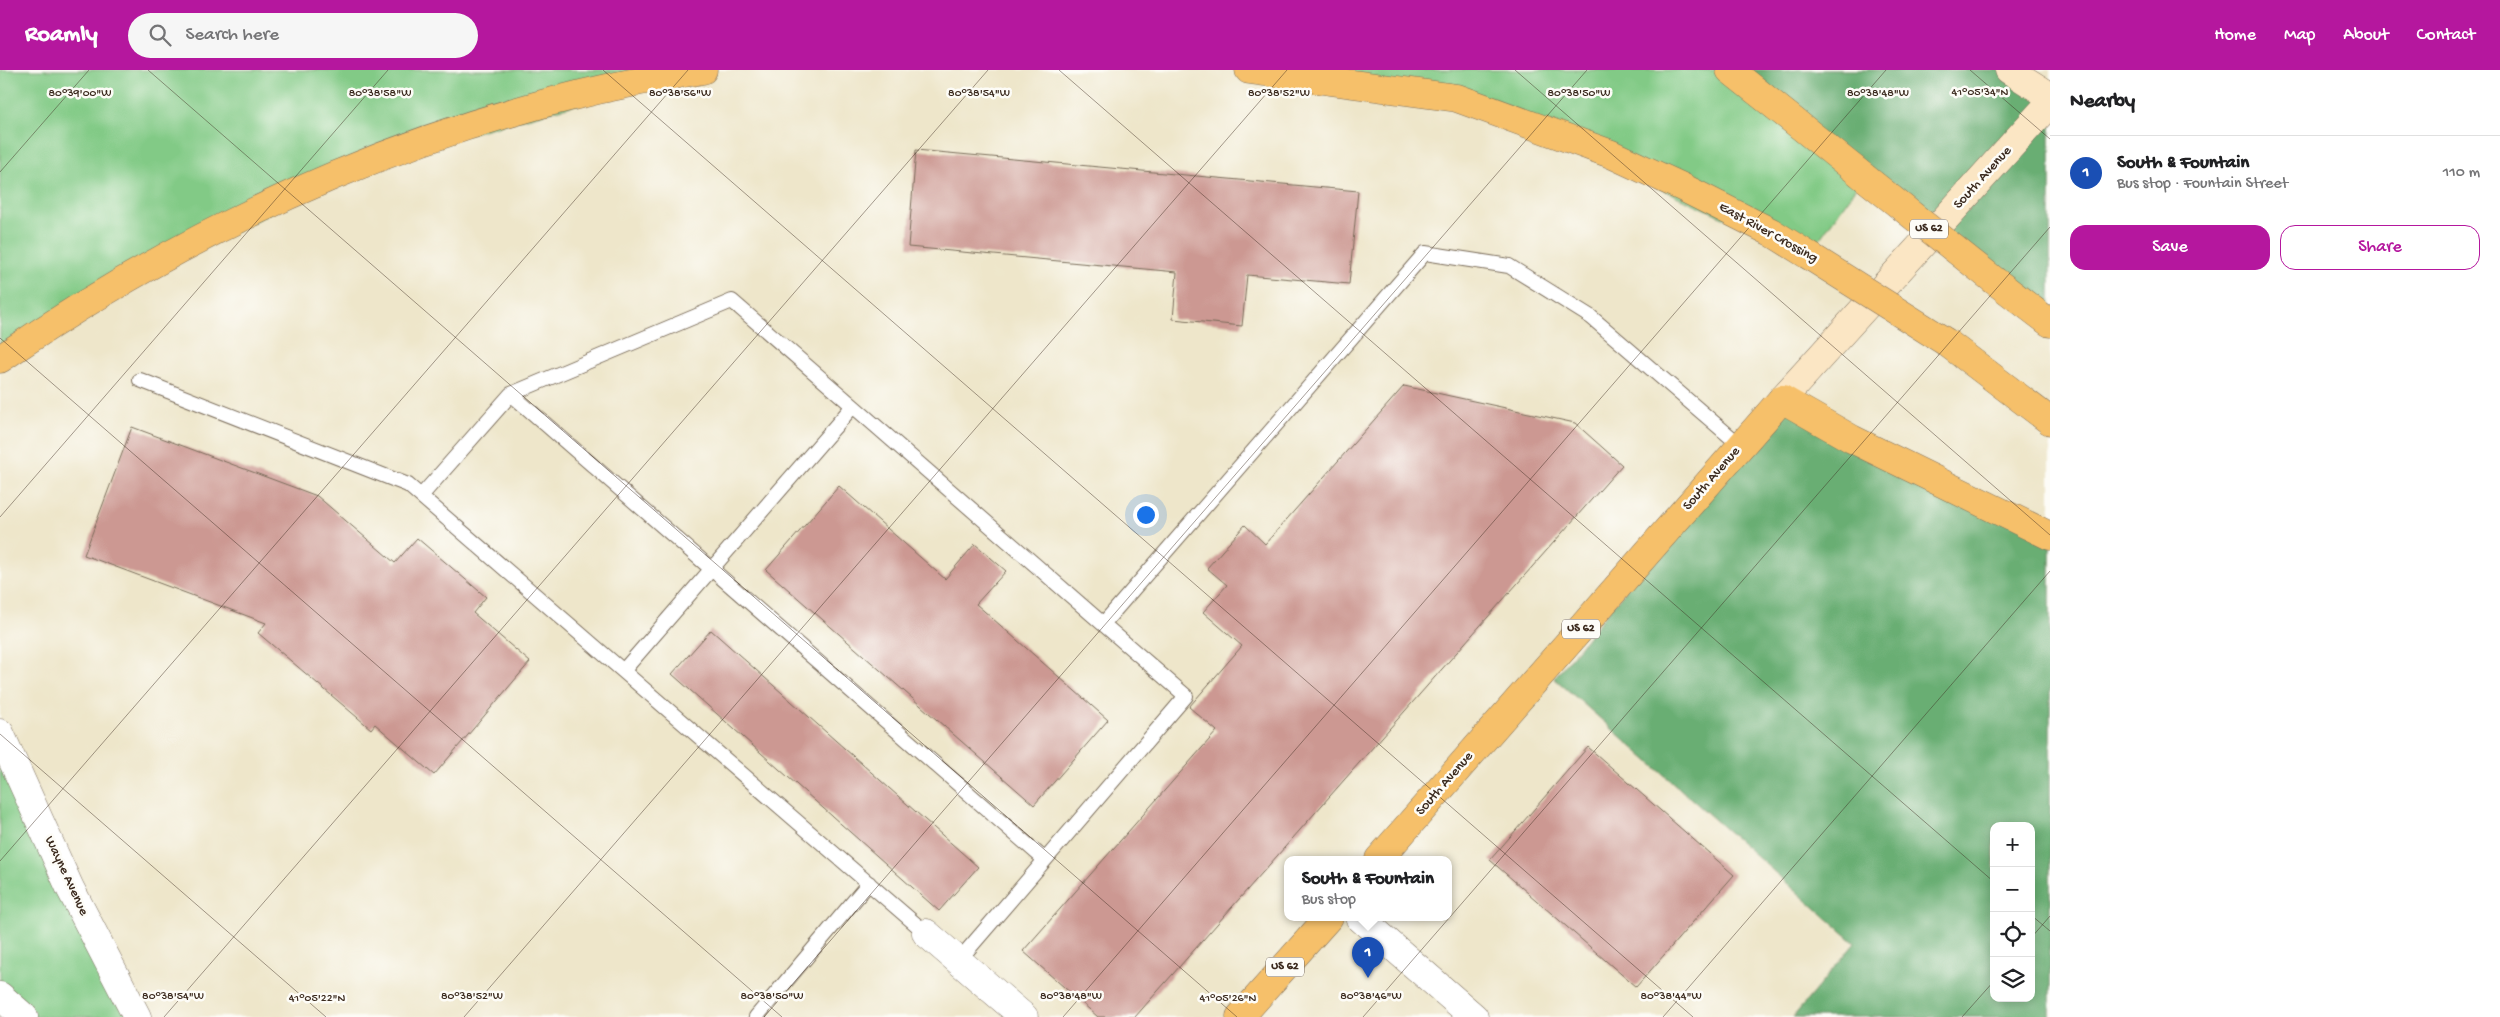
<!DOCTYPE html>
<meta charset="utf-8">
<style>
body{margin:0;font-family:"Gochi Hand",sans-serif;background:#f6f6f6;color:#202124}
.controls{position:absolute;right:15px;bottom:15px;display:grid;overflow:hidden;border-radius:10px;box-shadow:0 2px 12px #0003}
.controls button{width:45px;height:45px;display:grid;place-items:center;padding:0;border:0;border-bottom:1px solid #e0e0e0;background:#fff;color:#202124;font:25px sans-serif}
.you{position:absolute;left:1145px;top:444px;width:18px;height:18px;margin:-12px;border:4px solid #fff;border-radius:50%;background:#1a73e8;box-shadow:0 0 0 8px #1a73e833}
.badge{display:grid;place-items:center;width:32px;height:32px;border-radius:50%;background:#b5179e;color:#fff;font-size:16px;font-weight:700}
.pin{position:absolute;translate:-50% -41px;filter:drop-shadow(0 1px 2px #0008)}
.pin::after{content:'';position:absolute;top:26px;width:18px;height:15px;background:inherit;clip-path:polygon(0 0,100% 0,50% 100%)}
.popup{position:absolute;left:1284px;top:786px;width:168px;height:65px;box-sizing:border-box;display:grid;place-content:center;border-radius:10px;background:#fff;filter:drop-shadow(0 1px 4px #0005);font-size:16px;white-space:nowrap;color:#757577}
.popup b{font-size:19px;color:#202124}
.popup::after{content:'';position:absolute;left:50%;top:100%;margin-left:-10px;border:10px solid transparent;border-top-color:#fff}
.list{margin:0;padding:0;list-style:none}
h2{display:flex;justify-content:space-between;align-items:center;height:65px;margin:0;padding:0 20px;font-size:21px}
h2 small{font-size:16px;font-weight:400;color:#757577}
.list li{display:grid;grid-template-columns:32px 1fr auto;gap:15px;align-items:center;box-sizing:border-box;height:75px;padding:0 20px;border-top:1px solid #e0e0e0}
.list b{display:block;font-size:19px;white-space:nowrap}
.list p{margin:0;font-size:16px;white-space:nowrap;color:#757577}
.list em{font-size:16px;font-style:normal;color:#757577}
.actions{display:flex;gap:10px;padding:15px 20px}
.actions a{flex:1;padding:11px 0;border:1px solid #b5179e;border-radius:15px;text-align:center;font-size:18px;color:#b5179e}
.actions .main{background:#b5179e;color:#fff}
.icon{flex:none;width:28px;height:28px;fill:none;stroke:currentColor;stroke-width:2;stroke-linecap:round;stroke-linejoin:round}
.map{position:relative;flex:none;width:2050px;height:947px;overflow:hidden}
header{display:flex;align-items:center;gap:30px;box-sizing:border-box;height:70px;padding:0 25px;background:#b5179e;color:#fff}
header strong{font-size:24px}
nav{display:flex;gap:28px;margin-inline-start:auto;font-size:18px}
.search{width:350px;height:45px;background:#f6f6f6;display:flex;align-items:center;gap:12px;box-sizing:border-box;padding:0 18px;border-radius:28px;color:#757577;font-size:19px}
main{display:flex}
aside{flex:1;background:#fff}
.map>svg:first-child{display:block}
.green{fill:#82ca86;stroke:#5e7a52}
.forest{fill:#69ae73;stroke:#526c48;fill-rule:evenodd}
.building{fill:#cc9892}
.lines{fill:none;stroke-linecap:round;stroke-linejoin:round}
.lane-casing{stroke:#7a6c5a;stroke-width:16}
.street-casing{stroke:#7a6c5a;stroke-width:29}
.secondary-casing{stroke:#7a6c5a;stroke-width:29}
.primary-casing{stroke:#7a6c5a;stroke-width:29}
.highway-casing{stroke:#7a6c5a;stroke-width:29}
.lane{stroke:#fff;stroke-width:14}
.street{stroke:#fff;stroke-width:28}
.secondary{stroke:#fbe6c4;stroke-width:28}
.primary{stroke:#f6c06b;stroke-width:28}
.highway{stroke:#f6c06b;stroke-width:28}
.highway-bridge-casing{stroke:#7a6c5a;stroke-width:29;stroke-linecap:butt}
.highway-bridge{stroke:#f6c06b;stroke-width:28}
.ticks{fill:none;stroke:#3b2a1e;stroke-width:1;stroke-opacity:0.45}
.labels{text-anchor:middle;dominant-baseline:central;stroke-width:5;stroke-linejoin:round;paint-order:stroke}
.shield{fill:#fdfcf7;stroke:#75695f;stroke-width:1}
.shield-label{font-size:12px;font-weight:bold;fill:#3b2a1e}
.street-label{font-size:14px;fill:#3b2a1e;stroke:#fdfcf7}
.ticks-label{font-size:12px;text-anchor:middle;fill:#3b2a1e;stroke:#fdfcf7;stroke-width:5;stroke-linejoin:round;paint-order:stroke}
</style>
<header>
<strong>Roamly</strong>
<div class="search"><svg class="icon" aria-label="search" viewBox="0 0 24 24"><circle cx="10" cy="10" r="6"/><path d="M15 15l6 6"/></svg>Search here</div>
<nav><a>Home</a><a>Map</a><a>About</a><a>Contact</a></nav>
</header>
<main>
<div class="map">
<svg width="2050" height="947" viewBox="0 0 2050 947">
<rect width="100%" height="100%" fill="#fdfcf7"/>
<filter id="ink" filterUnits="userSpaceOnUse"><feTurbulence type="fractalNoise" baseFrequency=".02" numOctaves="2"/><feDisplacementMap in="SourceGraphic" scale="10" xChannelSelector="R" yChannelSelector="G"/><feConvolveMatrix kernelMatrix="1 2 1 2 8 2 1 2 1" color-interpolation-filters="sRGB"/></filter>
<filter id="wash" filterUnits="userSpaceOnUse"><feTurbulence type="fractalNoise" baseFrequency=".0096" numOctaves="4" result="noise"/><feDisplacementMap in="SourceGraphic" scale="20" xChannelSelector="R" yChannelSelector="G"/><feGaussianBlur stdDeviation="1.12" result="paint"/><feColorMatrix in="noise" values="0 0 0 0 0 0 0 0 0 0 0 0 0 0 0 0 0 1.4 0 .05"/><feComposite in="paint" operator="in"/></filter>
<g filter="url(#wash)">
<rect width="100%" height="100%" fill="#eee6ca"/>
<path class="green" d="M0,0H703L362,93L0,289Z
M1249,0H1730L1864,107L1808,185L1457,28Z
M0,663L137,947H24L0,926Z"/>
<path class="forest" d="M1730,0H2009L2050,26V253Z
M1782,329L2050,466V947H1793L1855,873L1554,608ZM1994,756H2031V928H1994Z"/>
<g id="blocks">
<path class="building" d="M916,80L1358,121L1349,214L1247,205L1242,256L1173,249L1177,202L908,177Z
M1404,316L1575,353L1622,395L1135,947H1098L1023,881L1217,661L1189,637L1242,576L1203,542L1227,515L1207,498L1245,455L1265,474Z
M132,357L317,426L395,493L417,468L486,527L473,543L530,592L434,705L375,654L371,659L258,563L266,553L84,485Z
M839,416L945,509L975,474L1006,501L976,534L1108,650L1034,735L766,500Z
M711,560L978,797L939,841L672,604Z
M1588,677L1734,805L1636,917L1490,790Z"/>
</g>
</g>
<g filter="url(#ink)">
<use href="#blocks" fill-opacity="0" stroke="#7a6c5a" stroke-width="1"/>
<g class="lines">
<g class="lane-casing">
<path id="lane" d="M140,310L408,415L926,863
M511,324L732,231L853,336
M421,426L511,324L1045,790
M623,601L853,336L1103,554L1425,183L1509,196L1591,247L1741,376
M959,890L1186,626L1103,554
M756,947L869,813"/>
</g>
<g class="street-casing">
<path id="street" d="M0,663L70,818L137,947
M1359,847L1474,947
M926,863L1024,947
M0,926L24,947"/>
</g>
<g class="secondary-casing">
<path id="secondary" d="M2009,0L2050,26
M1782,329L2050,33"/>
</g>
<g class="primary-casing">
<path id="primary" d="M1379,789L1782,329
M1240,947L1329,847"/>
</g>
<g class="highway-casing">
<path id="highway" d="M1249,0L1457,28L1611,84L1682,117L1771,162L1808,185
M1730,0L1864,107
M1995,211L2050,253
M1946,272L2050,351
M0,289C210,145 449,39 703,0
M1782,329L1852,369L2050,466"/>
</g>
<use href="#lane" class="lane"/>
<use href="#street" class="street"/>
<use href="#secondary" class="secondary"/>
<use href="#primary" class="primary"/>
<use href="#highway" class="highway"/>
<g class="highway-bridge-casing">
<path id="highway-bridge" d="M1864,107L1995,211
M1808,185L1946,272"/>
</g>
<use href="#highway-bridge" class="highway-bridge"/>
</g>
</g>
<path class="ticks" d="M148,0L1237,947M603,0L1693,947M1059,0L1994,812M1515,0L2050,465M1970,0L2050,69M0,102L89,0M0,268L782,947M0,447L388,0M0,664L326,947M0,791L688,0M2031,845L2050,861M2031,868L2050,846M164,947L988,0M464,947L1287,0M764,947L1587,0M1063,947L1886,0M1363,947L2050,157M1663,947L2050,501M1962,947L1994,911"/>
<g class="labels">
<g class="shield">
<rect x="1910" y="149.5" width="38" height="19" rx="4"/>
<rect x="1562" y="549.5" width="38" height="19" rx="4"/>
<rect x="1266" y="887.5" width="38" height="19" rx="4"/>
</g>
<g class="shield-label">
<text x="1929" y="159">US 62</text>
<text x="1581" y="559">US 62</text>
<text x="1285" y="897">US 62</text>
</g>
<g class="street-label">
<text transform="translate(1983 108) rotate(-48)">South Avenue</text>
<text transform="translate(1768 163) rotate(29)">East River Crossing</text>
<text transform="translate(1712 409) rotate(-49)">South Avenue</text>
<text transform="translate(1445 714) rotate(-49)">South Avenue</text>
<text transform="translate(66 806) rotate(65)">Wayne Avenue</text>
</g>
</g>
<g class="ticks-label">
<text x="1980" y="25">41°05'34"N</text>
<text x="80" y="26">80°39'00"W</text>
<text x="680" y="26">80°38'56"W</text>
<text x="979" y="26">80°38'54"W</text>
<text x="1279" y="26">80°38'52"W</text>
<text x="1579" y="26">80°38'50"W</text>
<text x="1878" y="26">80°38'48"W</text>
<text x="380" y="26">80°38'58"W</text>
<text x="173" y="929">80°38'54"W</text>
<text x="472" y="929">80°38'52"W</text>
<text x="772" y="929">80°38'50"W</text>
<text x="1071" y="929">80°38'48"W</text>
<text x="1371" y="929">80°38'46"W</text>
<text x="1671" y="929">80°38'44"W</text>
<text x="317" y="931">41°05'22"N</text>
<text x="1228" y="931">41°05'26"N</text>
</g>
</svg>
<div class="controls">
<button>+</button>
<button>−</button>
<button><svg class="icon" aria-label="locate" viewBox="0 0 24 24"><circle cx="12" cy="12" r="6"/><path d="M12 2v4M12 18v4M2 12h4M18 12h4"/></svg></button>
<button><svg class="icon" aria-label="layers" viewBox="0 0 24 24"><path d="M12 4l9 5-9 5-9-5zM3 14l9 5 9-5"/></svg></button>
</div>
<div class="you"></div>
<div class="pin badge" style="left:1368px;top:908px;background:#1a4fb4">1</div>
<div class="popup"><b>South &amp; Fountain</b>Bus stop</div>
</div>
<aside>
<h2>Nearby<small></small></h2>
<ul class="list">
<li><span class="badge" style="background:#1a4fb4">1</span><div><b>South &amp; Fountain</b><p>Bus stop · Fountain Street</p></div><em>110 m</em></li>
</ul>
<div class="actions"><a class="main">Save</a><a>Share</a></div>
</aside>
</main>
